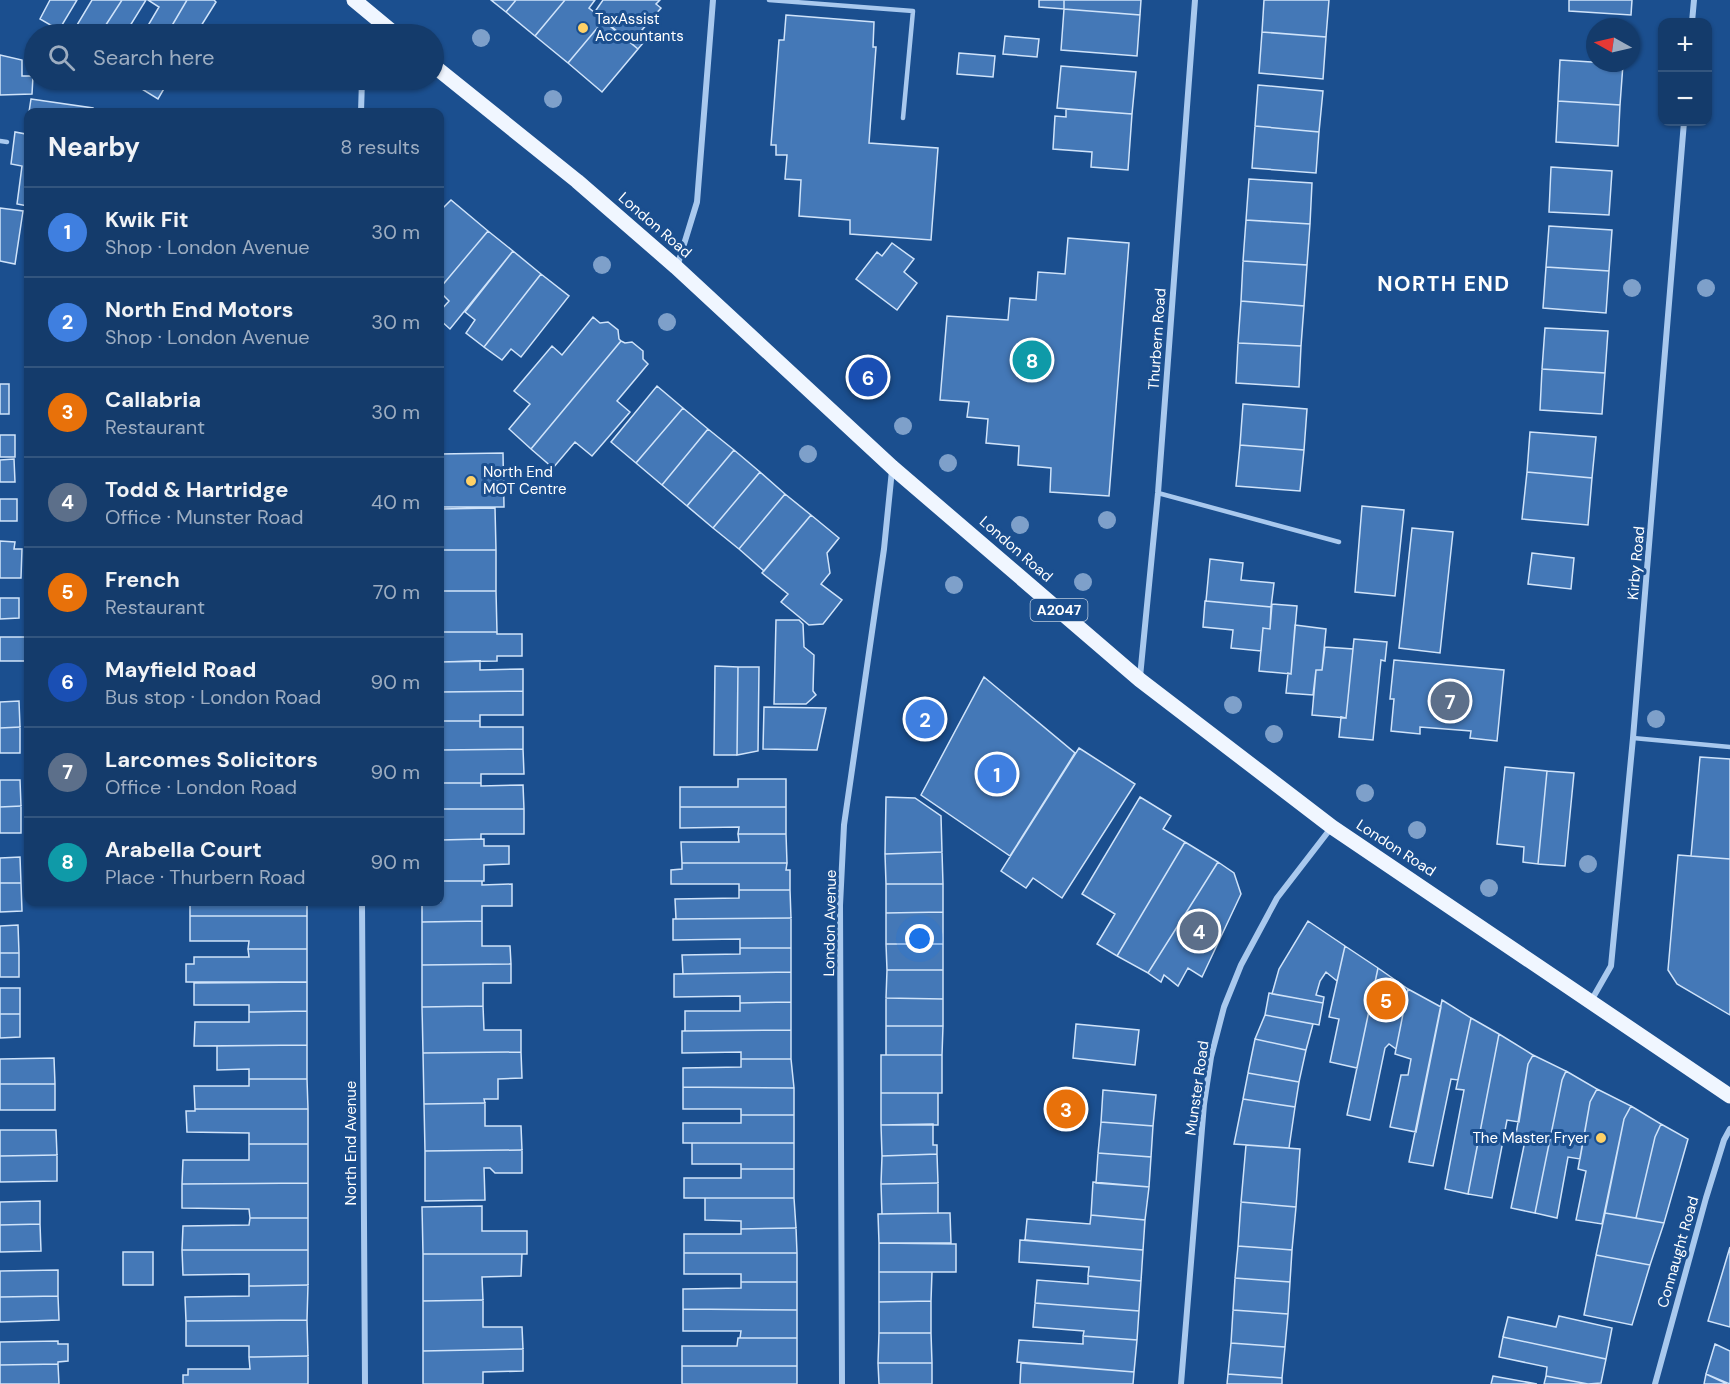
<!DOCTYPE html>
<meta charset="utf-8">
<style>
body{margin:0;font-family:"DM Sans",sans-serif;background:#1d4271;color:#f1f3f6}
.controls{position:absolute;right:18px;top:18px;display:grid;overflow:hidden;border-radius:12px;box-shadow:0 2px 4px #0004}
.controls button{width:54px;height:54px;display:grid;place-items:center;padding:0;border:0;border-bottom:2px solid #33557e;background:#143b6b;color:#f1f3f6;font:30px sans-serif}
.compass{position:absolute;left:1586px;top:18px;width:54px;height:54px;border-radius:50%;background:#143b6b;box-shadow:0 2px 4px #0004;rotate:278deg}
.you{position:absolute;left:920px;top:939px;width:21px;height:21px;margin:-15px;border:4px solid #fff;border-radius:50%;background:#1a73e8;box-shadow:0 0 0 9px #1a73e833}
.badge{display:grid;place-items:center;width:39px;height:39px;border-radius:50%;background:#bca0f2;color:#fff;font-size:20px;font-weight:700}
.pin{position:absolute;translate:-50% -50%;border:3px solid #fff;box-shadow:0 2px 6px #0006}
.list{margin:0;padding:0;list-style:none}
h2{display:flex;justify-content:space-between;align-items:center;height:78px;margin:0;padding:0 24px;font-size:26px}
h2 small{font-size:20px;font-weight:400;color:#9dadc1}
.list li{display:grid;grid-template-columns:39px 1fr auto;gap:18px;align-items:center;box-sizing:border-box;height:90px;padding:0 24px;border-top:2px solid #33557e}
.list b{display:block;font-size:22px;white-space:nowrap}
.list p{margin:0;font-size:20px;white-space:nowrap;color:#9dadc1}
.list em{font-size:20px;font-style:normal;color:#9dadc1}
.icon{flex:none;width:33px;height:33px;fill:none;stroke:currentColor;stroke-width:2;stroke-linecap:round;stroke-linejoin:round}
.map{position:relative;flex:none;width:1730px;height:1384px;overflow:hidden}
.search{position:absolute;background:#143b6b;box-shadow:0 2px 4px #0004;left:24px;top:24px;width:420px;height:66px;display:flex;align-items:center;gap:15px;box-sizing:border-box;padding:0 21px;border-radius:33px;color:#9dadc1;font-size:22px}
.panel{position:absolute;background:#143b6b;box-shadow:0 2px 4px #0004;left:24px;top:108px;width:420px;height:798px;border-radius:12px}
.map>svg:first-child{display:block}
.building{fill:#4478b7;stroke:#cfe3fa;stroke-width:1.5}
.lines{fill:none;stroke-linecap:round;stroke-linejoin:round}
.lane{stroke:#a9c9ee;stroke-width:4.5}
.street{stroke:#a9c9ee;stroke-width:6}
.primary{stroke:#f0f6ff;stroke-width:15}
.tree{fill:#7ea0ca}
.poi-dot{fill:#ffd166;stroke:#1b4f8f;stroke-width:2}
.labels{text-anchor:middle;dominant-baseline:central;stroke-width:6;stroke-linejoin:round;paint-order:stroke}
.shield{fill:#1b4f8f;stroke:#bbcadd;stroke-width:1.5}
.shield-label{font-size:14px;font-weight:bold;fill:#fff}
.poi-label{font-size:15px;fill:#fff;stroke:#1b4f8f;text-anchor:start}
.street-label{font-size:15px;fill:#fff;stroke:#1b4f8f}
.district-label{font-size:21px;font-weight:bold;letter-spacing:1.5px;fill:#fff;stroke:#1b4f8f}
</style>
<div class="map">
<svg width="1730" height="1384" viewBox="0 0 1730 1384">
<rect width="100%" height="100%" fill="#1b4f8f"/>
<path class="building" d="M50,0H77L59,30L40,19Z
M92,0H122L100,34H91L77,25Z
M122,0H146L125,34H100Z
M148,0H187L167,34H143L159,7Z
M187,0H214L216,2L196,34H167Z
M491,0H516L506,12Z
M516,0H565L535,36L506,12Z
M565,0H595L589,8L604,20L568,63L535,36Z
M603,0H660L656,4L661,8L642,30L649,36L638,49L594,13Z
M1039,0H1064V9L1039,7Z
M1064,0H1141L1140,15L1064,9Z
M1264,0H1329L1326,37L1262,32Z
M1569,0H1632L1631,15L1569,11Z
M1064,9L1140,15L1137,56L1061,50Z
M786,15L874,22L873,47H876L869,143L938,148L931,240L850,234V220L799,216L801,180L785,179L787,155H776V145H771L779,40H784Z
M604,20L638,49L602,92L568,63Z
M1262,32L1326,37L1323,79L1259,73Z
M1005,36L1039,39L1037,57L1003,54Z
M959,53L995,56L993,77L957,74Z
M0,55L22,60V76H33L32,94L0,95Z
M1560,60L1623,64L1620,105L1558,101Z
M1061,66L1136,72L1132,114L1057,108Z
M141,80H169L158,99L137,86Z
M1258,85L1323,91L1319,132L1255,126Z
M31,99L93,108V112H29Z
M1558,101L1620,105L1618,146L1556,142Z
M1066,109L1132,114L1128,170L1091,167L1092,152L1053,149L1055,116L1066,117Z
M28,117V206L17,204L22,166L11,164L15,132L26,134Z
M1255,126L1319,132L1316,173L1252,168Z
M1551,167L1612,171L1609,215L1549,212Z
M1249,179L1312,183L1310,224L1246,220Z
M440,191L443,201L442,209L451,200L488,231L440,288Z
M0,208L23,211L15,264L0,261Z
M1246,220L1310,224L1307,265L1243,261Z
M1549,226L1612,230L1609,271L1546,267Z
M488,231L513,251L450,329L440,320V311L449,301L440,292V288Z
M1068,238L1129,243L1109,496L1050,492L1051,468L1018,465L1019,446L986,443L988,419L967,417L969,402L940,400L947,316L1008,320L1010,298L1036,300L1038,272L1065,274Z
M892,243L914,259L904,272L917,283L897,310L856,279L877,252L882,256Z
M513,251L541,274L484,347L466,333L475,320L465,312Z
M1243,261L1307,265L1304,306L1241,301Z
M1546,267L1609,271L1606,313L1543,308Z
M541,274L569,296L521,357L511,349L502,360L484,347Z
M1241,301L1304,306L1301,346L1238,343Z
M593,317L600,323L608,322L618,330L619,339L621,341L531,449L509,429L530,404L514,391L552,346L562,355Z
M1545,328L1608,331L1605,373L1542,369Z
M621,341L625,343L632,342L643,351V359L648,364L617,401L630,412L592,456L575,442L553,468L531,449Z
M1238,343L1301,346L1299,387L1236,383Z
M1542,369L1605,373L1602,414L1540,410Z
M0,384H9V414H0Z
M657,386L683,408L636,463L611,442Z
M1243,404L1307,409L1304,450L1240,445Z
M683,408L708,429L662,485L636,463Z
M708,429L734,450L687,506L662,485Z
M1530,432L1596,437L1592,478L1527,472Z
M0,435H15V457H0Z
M1240,445L1304,450L1300,491L1236,486Z
M734,450L760,472L713,528L687,506Z
M503,453L504,507H440V454Z
M14,459L15,482H0V460Z
M760,472L785,494L739,549L713,528Z
M1527,472L1592,478L1588,525L1522,519Z
M785,494L811,515L764,571L739,549Z
M0,499H17V521H0Z
M1362,506L1404,510L1395,596L1355,592Z
M495,508L496,550H440V509Z
M811,515L839,538L827,553L830,573L821,584L842,600L823,624L809,625L781,602L788,594L762,573Z
M1412,528L1453,532L1440,653L1399,648Z
M0,541L15,542L14,549H22L21,578H0Z
M440,550H496V591H440Z
M1532,553L1574,558L1571,589L1528,584Z
M1210,559L1243,563L1241,580L1274,583L1271,607L1206,601Z
M440,591H496L497,632H440Z
M0,598H19V618L0,619Z
M1205,601L1271,607L1270,629L1263,628L1261,651L1231,648L1233,630L1203,627Z
M1272,604L1297,606L1291,674L1259,671L1263,628L1270,629Z
M776,620H799L803,624L804,647L814,655L813,691L816,695L806,704H774Z
M1295,625L1326,629L1322,670H1316L1313,695L1286,693L1288,673L1291,674Z
M440,632H497V634H522V656H497V661L440,662Z
M0,637H28V661H0Z
M1354,639L1387,642L1385,661L1381,660L1373,740L1339,737L1341,717L1346,718Z
M1325,647L1353,649L1346,718L1312,715L1316,670H1322Z
M1394,660L1504,670L1497,741L1470,738L1471,731L1420,727V734L1391,731L1394,699H1390Z
M480,661V670L523,669V691L440,692V662Z
M715,666L738,667L737,755H714Z
M738,667H759L758,751L737,755Z
M984,677L1075,753L1010,856L921,795Z
M523,691V715H480V721H440V692Z
M19,701L20,727L0,728V702Z
M764,707L826,708L817,750L763,749Z
M440,721H480V727H523V749L440,750Z
M20,727V753H0V728Z
M1079,748L1135,784L1062,898L1033,878L1026,888L1001,871Z
M523,749L524,774H481V783H440V750Z
M1700,757L1730,759V859L1691,856Z
M1505,767L1547,771L1538,864L1523,862L1524,847L1497,844Z
M1547,771L1574,773L1565,866L1538,864Z
M738,779H786V807H680V787H738Z
M0,780H20L21,806L0,807Z
M440,783H481V786L523,785L524,809H440Z
M886,797L915,798L941,816L942,852L885,854Z
M1140,797L1171,816L1163,829L1185,842L1117,956L1097,944L1115,914L1082,894Z
M21,806V833H0V807Z
M680,807H786V834H738L739,827L680,828Z
M440,809H524V834H481V839L440,840Z
M738,834H786L787,863H682L681,842H739Z
M484,839V846H509V864L484,865V881H440V840Z
M1185,842L1218,862L1148,973L1117,956Z
M942,852L943,884H886L885,854Z
M1678,855L1730,859V1015L1677,984L1668,970Z
M20,857L21,883H0V858Z
M1218,862L1234,873L1241,894L1202,977L1188,968L1178,986L1164,975L1161,982L1148,973Z
M682,863H787L786,870H790V890H739V884H671V870L682,869Z
M440,881H482V885L512,884V906H482V921L422,922V902H440Z
M0,883H21L22,911L0,912Z
M886,884H943V912L886,913Z
M739,890H790L791,918L676,919L675,899L739,898Z
M190,902H307V916H190Z
M943,912V944H886V913Z
M190,916H307V949H248L249,941H190Z
M791,918V948H740V939L673,940V919Z
M482,921V946H510L511,964L422,965V922Z
M1308,921L1345,946L1337,981L1326,972L1320,981L1316,995L1324,997L1323,1003L1272,994L1279,969Z
M18,925L19,953H0V926Z
M886,944H943V970H887Z
M1345,946L1378,968L1357,1068L1330,1062L1339,1019L1329,1017Z
M740,948H791V972L683,974L682,955L740,954Z
M248,949H307V982H186V964H194V957H249Z
M0,953H19V977H0Z
M511,964V983H483V1006L422,1007V965Z
M1378,968L1408,989L1396,1049L1389,1044L1385,1048L1370,1120L1347,1115Z
M887,970H943V999L886,998Z
M791,972V1002L740,1003V996L674,997V974Z
M307,982V1011L249,1012V1005H194V983Z
M0,988H20V1014H0Z
M1408,989L1441,1007L1416,1132L1390,1127L1401,1075H1408L1411,1059L1395,1054Z
M1269,993L1323,1003L1319,1025L1265,1015Z
M886,998L943,999V1026H886Z
M1442,1000L1471,1018L1458,1080L1451,1079L1433,1166L1409,1162Z
M791,1002V1030L685,1031V1011H740V1003Z
M483,1006L484,1030H521V1052L423,1053L422,1007Z
M307,1011V1045L194,1046L195,1022H249V1012Z
M0,1014H20V1037L0,1038Z
M1265,1015L1313,1024L1306,1050L1255,1039Z
M1471,1018L1499,1034L1468,1194L1445,1189L1464,1090L1456,1089Z
M1076,1024L1139,1030L1135,1065L1073,1058Z
M886,1026H943L942,1055H886Z
M791,1030V1059H741V1052L682,1053V1031Z
M1499,1034L1533,1055L1528,1064L1519,1122L1507,1120L1492,1198L1468,1194Z
M1255,1039L1306,1050L1299,1082L1248,1073Z
M307,1045V1079H249V1069L217,1070V1046Z
M521,1052L522,1078L498,1079V1099H484L485,1103L424,1104L423,1053Z
M881,1055H942V1093H881Z
M1533,1055L1566,1071L1562,1080L1535,1213L1511,1208L1526,1136L1516,1134L1528,1064Z
M54,1058L55,1084H0V1059Z
M741,1059H791L794,1088L683,1087V1068L741,1067Z
M1566,1071L1597,1089L1590,1102L1580,1159L1568,1157L1557,1218L1535,1213L1562,1080Z
M1248,1073L1299,1082L1295,1107L1243,1099Z
M249,1079H307L308,1109H195L194,1086H249Z
M0,1084H55V1110H0Z
M683,1087L794,1088V1115H741V1109H683Z
M1597,1089L1631,1106L1624,1119L1602,1224L1576,1220L1586,1171L1578,1169L1590,1102Z
M1103,1090L1156,1095L1153,1126L1101,1122Z
M881,1093H938V1125H881Z
M1243,1099L1295,1107L1289,1148L1234,1144Z
M485,1103V1126H521L522,1150L425,1151L424,1104Z
M1631,1106L1661,1124L1655,1137L1636,1218L1605,1213L1624,1119Z
M195,1109H308V1144H249V1133L187,1132L186,1111H195Z
M741,1115H794V1143H683V1123H741Z
M1101,1122L1153,1126L1151,1157L1098,1153Z
M933,1124V1145H937V1154L882,1156L881,1125Z
M1661,1124L1688,1139L1664,1223L1636,1218L1655,1137Z
M0,1130H56L57,1155L0,1156Z
M692,1143H794V1169H741V1164H692Z
M249,1144H308V1183L182,1184L183,1160H249Z
M1246,1145L1300,1149L1296,1207L1241,1202Z
M522,1150V1173H495L490,1168H484L485,1200L425,1201V1151Z
M1098,1153L1151,1157L1149,1187L1096,1183Z
M937,1154L938,1183L881,1184L882,1156Z
M57,1155V1181L0,1182V1156Z
M741,1169H794V1198H684V1178H741Z
M1093,1182L1149,1187L1145,1220L1091,1215Z
M308,1183V1218H250L249,1209L182,1208V1184Z
M938,1183V1213L882,1214L881,1184Z
M705,1198H794L796,1228L741,1229V1221L705,1220Z
M40,1201V1224L0,1225V1202Z
M1241,1202L1296,1207L1292,1250L1238,1246Z
M482,1206V1231H527V1254H423L422,1207Z
M938,1213H950L951,1243H879L878,1214Z
M1605,1213L1664,1223L1650,1265L1596,1255Z
M1091,1215L1145,1220L1143,1250L1025,1240L1027,1219L1090,1224Z
M250,1218H308V1250H182L183,1226L249,1225Z
M40,1224L41,1251L0,1252V1225Z
M796,1228L797,1253H684V1234H741V1229Z
M1020,1240L1143,1250L1141,1281L1088,1276L1089,1267L1019,1262Z
M879,1243L956,1244V1272H879Z
M1238,1246L1292,1250L1290,1282L1235,1278Z
M1730,1247V1327L1708,1321Z
M182,1250H308V1285L249,1286V1274L183,1275Z
M123,1252H153V1285H123Z
M684,1253H797V1282H741V1274H684Z
M423,1254H522L521,1276L482,1277L483,1300L423,1301Z
M1596,1255L1650,1265L1632,1325L1584,1315Z
M58,1270V1296L0,1297V1271Z
M879,1272H932L931,1301L879,1302Z
M1088,1276L1141,1281L1139,1311L1035,1303L1037,1280L1088,1284Z
M1235,1278L1290,1282L1288,1314L1233,1310Z
M741,1282H797V1310L683,1309V1289L741,1288Z
M308,1285L307,1320L186,1321L185,1297L249,1296V1286Z
M58,1296L59,1320L0,1322V1297Z
M483,1300V1327H522L523,1349L423,1351V1301Z
M931,1301V1333H879V1302Z
M1035,1303L1139,1311L1137,1340L1083,1336L1084,1331L1033,1327Z
M683,1309L797,1310V1338H740L741,1331H683Z
M1233,1310L1288,1314L1285,1347L1231,1343Z
M1559,1316L1612,1328L1606,1359L1503,1337L1508,1317L1556,1327Z
M307,1320L308,1356L249,1357V1346H186V1321Z
M879,1333H931L932,1363H878Z
M1083,1336L1137,1340L1134,1372L1017,1362L1019,1340L1083,1344Z
M1503,1337L1606,1359L1601,1383L1588,1384L1546,1376L1547,1367L1499,1357Z
M738,1338H797V1366H682V1346H737Z
M58,1341V1344H68V1361L58,1362V1364L0,1365V1342Z
M1231,1343L1285,1347L1282,1378L1228,1374Z
M1715,1344L1730,1351V1384L1706,1374Z
M523,1349V1371L483,1372V1384H423V1351Z
M308,1356V1384H183V1375H188V1369H250L249,1357Z
M878,1363H932V1384H879Z
M1021,1363L1134,1372L1133,1384H1020Z
M58,1364L59,1384H0V1365Z
M682,1366H797V1384H682Z
M1228,1374L1282,1378V1384H1227Z
M1706,1374L1727,1384H1704Z
M1493,1376L1537,1384H1491Z
M1546,1376L1588,1384H1544Z"/>
<g class="lines">
<path class="lane" d="M769,0L913,11L903,118
M0,141L7,142
M1158,493L1339,542
M1633,738L1730,747"/>
<path class="street" d="M1692,22L1694,0
M361,112L362,80
M677,267L697,202L713,0
M1140,677L1158,493L1195,0
M362,902L365,1384
M1591,1001L1611,966L1633,738L1684,122
M842,1384L840,905L844,825L884,549L892,470
M1181,1384L1204,1104L1211,1057L1224,1007L1241,965L1277,898L1331,828
M1655,1384L1706,1198L1724,1140L1730,1129"/>
<path class="primary" d="M354,0L395,34
M434,66L577,181L676,267L892,467L1140,680L1332,827L1730,1096"/>
</g>
<g class="tree">
<circle cx="481" cy="38" r="9"/>
<circle cx="553" cy="99" r="9"/>
<circle cx="602" cy="265" r="9"/>
<circle cx="1632" cy="288" r="9"/>
<circle cx="1706" cy="288" r="9"/>
<circle cx="667" cy="322" r="9"/>
<circle cx="903" cy="426" r="9"/>
<circle cx="808" cy="454" r="9"/>
<circle cx="948" cy="463" r="9"/>
<circle cx="1107" cy="520" r="9"/>
<circle cx="1020" cy="525" r="9"/>
<circle cx="1083" cy="582" r="9"/>
<circle cx="954" cy="585" r="9"/>
<circle cx="1233" cy="705" r="9"/>
<circle cx="1656" cy="719" r="9"/>
<circle cx="1274" cy="734" r="9"/>
<circle cx="1365" cy="793" r="9"/>
<circle cx="1417" cy="830" r="9"/>
<circle cx="1588" cy="864" r="9"/>
<circle cx="1489" cy="888" r="9"/>
</g>
<g class="poi-dot">
<circle cx="583" cy="28" r="6"/>
<circle cx="471" cy="481" r="6"/>
<circle cx="1601" cy="1138" r="6"/>
</g>
<g class="labels">
<rect class="shield" x="1030.5" y="599" width="57" height="22" rx="4.5"/>
<g class="shield-label">
<text x="1059" y="610">A2047</text>
</g>
<g class="poi-label">
<text x="595" y="19">TaxAssist<tspan x="595" dy="17">Accountants</tspan></text>
<text x="483" y="472">North End<tspan x="483" dy="17">MOT Centre</tspan></text>
<text x="1589" y="1138" text-anchor="end">The Master Fryer</text>
</g>
<g class="street-label">
<text transform="translate(655 225) rotate(41)">London Road</text>
<text transform="translate(1157 339) rotate(-86)">Thurbern Road</text>
<text transform="translate(1016 549) rotate(41)">London Road</text>
<text transform="translate(1636 563) rotate(-85)">Kirby Road</text>
<text transform="translate(1396 848) rotate(33)">London Road</text>
<text transform="translate(830 923) rotate(-89)">London Avenue</text>
<text transform="translate(1197 1088) rotate(-82)">Munster Road</text>
<text transform="translate(351 1143) rotate(-90)">North End Avenue</text>
<text transform="translate(1678 1252) rotate(-74)">Connaught Road</text>
</g>
<g class="district-label">
<text x="1444" y="284">NORTH END</text>
</g>
</g>
</svg>
<div class="controls">
<button>+</button>
<button>−</button>
</div>
<svg class="compass" viewBox="-18 -18 36 36"><path d="M0-13l5 13h-10z" fill="#e53935"/><path d="M0 13l5-13h-10z" fill="#9dadc1"/></svg>
<div class="you"></div>
<div class="pin badge" style="left:997px;top:774px;background:#3f7fe0">1</div>
<div class="pin badge" style="left:925px;top:719px;background:#3f7fe0">2</div>
<div class="pin badge" style="left:1066px;top:1109px;background:#e8710a">3</div>
<div class="pin badge" style="left:1199px;top:931px;background:#5c6f8a">4</div>
<div class="pin badge" style="left:1386px;top:1000px;background:#e8710a">5</div>
<div class="pin badge" style="left:868px;top:377px;background:#1a4fb4">6</div>
<div class="pin badge" style="left:1450px;top:701px;background:#5c6f8a">7</div>
<div class="pin badge" style="left:1032px;top:360px;background:#0f9aa8">8</div>
<div class="search"><svg class="icon" aria-label="search" viewBox="0 0 24 24"><circle cx="10" cy="10" r="6"/><path d="M15 15l6 6"/></svg>Search here</div>
<section class="panel">
<h2>Nearby<small>8 results</small></h2>
<ul class="list">
<li><span class="badge" style="background:#3f7fe0">1</span><div><b>Kwik Fit</b><p>Shop · London Avenue</p></div><em>30 m</em></li>
<li><span class="badge" style="background:#3f7fe0">2</span><div><b>North End Motors</b><p>Shop · London Avenue</p></div><em>30 m</em></li>
<li><span class="badge" style="background:#e8710a">3</span><div><b>Callabria</b><p>Restaurant</p></div><em>30 m</em></li>
<li><span class="badge" style="background:#5c6f8a">4</span><div><b>Todd &amp; Hartridge</b><p>Office · Munster Road</p></div><em>40 m</em></li>
<li><span class="badge" style="background:#e8710a">5</span><div><b>French</b><p>Restaurant</p></div><em>70 m</em></li>
<li><span class="badge" style="background:#1a4fb4">6</span><div><b>Mayfield Road</b><p>Bus stop · London Road</p></div><em>90 m</em></li>
<li><span class="badge" style="background:#5c6f8a">7</span><div><b>Larcomes Solicitors</b><p>Office · London Road</p></div><em>90 m</em></li>
<li><span class="badge" style="background:#0f9aa8">8</span><div><b>Arabella Court</b><p>Place · Thurbern Road</p></div><em>90 m</em></li>
</ul>
</section>
</div>
